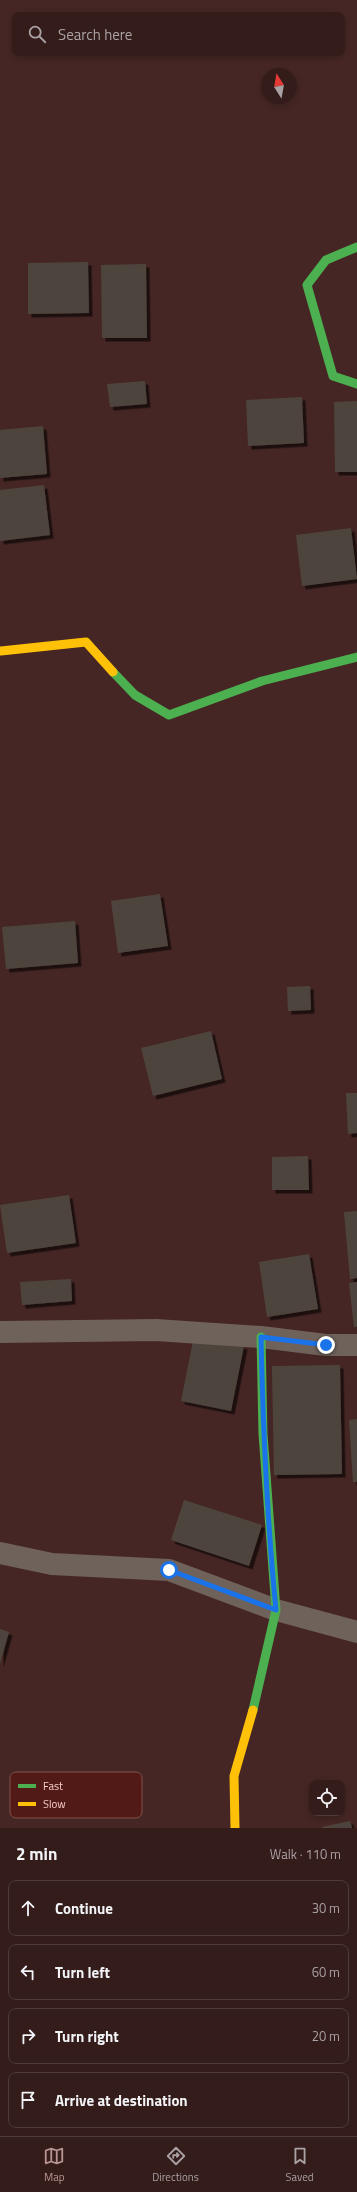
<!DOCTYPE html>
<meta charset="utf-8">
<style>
body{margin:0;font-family:"Titillium Web",sans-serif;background:#3f2928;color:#f1f3f6}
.controls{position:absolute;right:12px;bottom:12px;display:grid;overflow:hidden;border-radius:8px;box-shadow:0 2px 6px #0003}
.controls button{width:36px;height:36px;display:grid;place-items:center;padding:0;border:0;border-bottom:1px solid #4e3a3a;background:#341c1b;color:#f1f3f6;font:20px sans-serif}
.compass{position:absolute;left:261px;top:68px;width:36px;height:36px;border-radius:50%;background:#341c1b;box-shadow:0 2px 6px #0003;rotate:349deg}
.stop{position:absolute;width:12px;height:12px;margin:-9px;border:3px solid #1a73e8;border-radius:50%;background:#fff}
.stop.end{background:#1a73e8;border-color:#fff;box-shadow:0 1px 4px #0008}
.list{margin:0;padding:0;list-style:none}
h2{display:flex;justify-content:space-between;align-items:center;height:52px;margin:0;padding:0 16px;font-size:17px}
h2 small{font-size:13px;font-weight:400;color:#a9a1a3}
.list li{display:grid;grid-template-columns:26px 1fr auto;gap:12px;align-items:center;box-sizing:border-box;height:56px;margin:0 8px 8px;padding:0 8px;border:1px solid #4e3a3a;border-radius:8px}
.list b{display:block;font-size:15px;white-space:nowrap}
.list em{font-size:13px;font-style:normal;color:#a9a1a3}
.icon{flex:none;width:22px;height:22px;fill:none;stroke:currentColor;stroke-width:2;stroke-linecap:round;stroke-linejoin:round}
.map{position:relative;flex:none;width:357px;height:1828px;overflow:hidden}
.search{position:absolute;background:#341c1b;box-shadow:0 2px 6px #0003;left:12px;right:12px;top:12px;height:44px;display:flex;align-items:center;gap:10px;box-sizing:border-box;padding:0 14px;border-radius:8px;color:#a9a1a3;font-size:15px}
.sheet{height:308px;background:#341c1b}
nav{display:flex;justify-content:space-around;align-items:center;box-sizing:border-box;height:56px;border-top:1px solid #4e3a3a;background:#341c1b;font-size:11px;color:#a9a1a3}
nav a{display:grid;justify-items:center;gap:2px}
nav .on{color:#b79491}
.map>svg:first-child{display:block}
.building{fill:#4e453d;filter:url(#shadow)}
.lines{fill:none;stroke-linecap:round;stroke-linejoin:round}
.street{stroke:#6e625a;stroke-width:22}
.fast{stroke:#4caf50;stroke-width:9}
.slow{stroke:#ffc107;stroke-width:9}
.route{stroke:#1a73e8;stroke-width:5}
.key{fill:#521a17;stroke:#83514d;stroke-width:1}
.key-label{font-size:11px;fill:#f5d0cb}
</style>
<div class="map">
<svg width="357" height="1828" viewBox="0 0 357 1828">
<defs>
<filter id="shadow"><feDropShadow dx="3.5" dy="3.5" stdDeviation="0" flood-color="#0009"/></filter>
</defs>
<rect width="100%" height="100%" fill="#452624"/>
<path class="building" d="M88,262L89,313L28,314V263Z
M146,264L147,338H102L101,265Z
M145,381L147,404L110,407L107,384Z
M302,397L304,443L248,446L246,400Z
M357,401V472H335L334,402Z
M43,426L47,474L0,478V430Z
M44,485L50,535L0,541V490Z
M351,528L357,579L302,586L296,535Z
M160,894L168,946L118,953L111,901Z
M75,921L78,963L6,969L2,927Z
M310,986L311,1010L288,1011L287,987Z
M211,1031L222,1079L153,1096L141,1048Z
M346,1093H357V1133L348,1134Z
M308,1156L309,1190H272V1157Z
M69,1195L76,1243L7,1253L0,1205Z
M357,1211V1278L350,1279L344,1212Z
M309,1254L318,1309L267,1317L259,1262Z
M71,1279L72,1301L22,1305L20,1282Z
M357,1282V1327H354L349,1283Z
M194,1336L244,1346L231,1411L181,1401Z
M340,1365L342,1474L274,1475L272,1366Z
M357,1419V1482H353L349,1420Z
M184,1500L262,1525L249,1566L171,1540Z
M0,1629L9,1632L0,1664Z
M350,1821L352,1828H322V1827Z"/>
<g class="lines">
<path class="street" d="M0,1332L156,1330L261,1337L326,1345H357
M0,1553L52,1564L169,1570L276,1610L357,1632"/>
<path class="fast" d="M357,247L326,260L307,285L333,376L357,384
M113,672L135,695L169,715L262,681L357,657
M253,1710L276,1610L263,1434L261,1337"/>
<path class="slow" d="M1,651L86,642L113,672
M235,1828L234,1776L253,1710"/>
</g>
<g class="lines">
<path class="route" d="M169,1570L276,1610C267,1519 263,1428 261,1337L326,1345"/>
</g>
<rect x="10" y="1772" width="132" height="46" rx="6" class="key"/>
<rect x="18" y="1784" width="18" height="4" fill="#4caf50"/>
<rect x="18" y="1802" width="18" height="4" fill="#ffc107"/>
<g class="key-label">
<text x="43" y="1790">Fast</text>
<text x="43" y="1808">Slow</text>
</g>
</svg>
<div class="controls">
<button><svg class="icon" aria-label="locate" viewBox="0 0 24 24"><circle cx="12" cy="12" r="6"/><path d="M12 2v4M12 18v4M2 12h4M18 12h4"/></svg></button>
</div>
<svg class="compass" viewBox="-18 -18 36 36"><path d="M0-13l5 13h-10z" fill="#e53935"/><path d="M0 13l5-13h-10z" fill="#a9a1a3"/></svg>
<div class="stop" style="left:169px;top:1570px"></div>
<div class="stop end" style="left:326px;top:1345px"></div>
<div class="search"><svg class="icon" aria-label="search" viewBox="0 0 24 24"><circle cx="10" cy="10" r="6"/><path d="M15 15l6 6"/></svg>Search here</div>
</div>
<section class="sheet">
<h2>2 min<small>Walk · 110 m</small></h2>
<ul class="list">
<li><svg class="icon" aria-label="ahead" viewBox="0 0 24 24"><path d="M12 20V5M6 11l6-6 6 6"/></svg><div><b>Continue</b></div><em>30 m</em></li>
<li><svg class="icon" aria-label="left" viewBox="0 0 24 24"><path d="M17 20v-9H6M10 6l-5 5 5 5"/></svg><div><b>Turn left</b></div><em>60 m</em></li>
<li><svg class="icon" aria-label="right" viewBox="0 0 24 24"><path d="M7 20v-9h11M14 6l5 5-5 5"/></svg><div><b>Turn right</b></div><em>20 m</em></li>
<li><svg class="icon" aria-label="arrive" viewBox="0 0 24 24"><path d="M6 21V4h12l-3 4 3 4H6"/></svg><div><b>Arrive at destination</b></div></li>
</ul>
</section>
<nav>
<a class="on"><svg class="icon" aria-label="map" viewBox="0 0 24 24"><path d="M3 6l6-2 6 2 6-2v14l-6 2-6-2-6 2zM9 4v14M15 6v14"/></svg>Map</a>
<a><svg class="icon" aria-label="directions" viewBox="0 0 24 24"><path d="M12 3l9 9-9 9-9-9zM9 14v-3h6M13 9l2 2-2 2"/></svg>Directions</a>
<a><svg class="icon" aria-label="saved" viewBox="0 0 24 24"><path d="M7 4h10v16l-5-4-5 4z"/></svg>Saved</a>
</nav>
